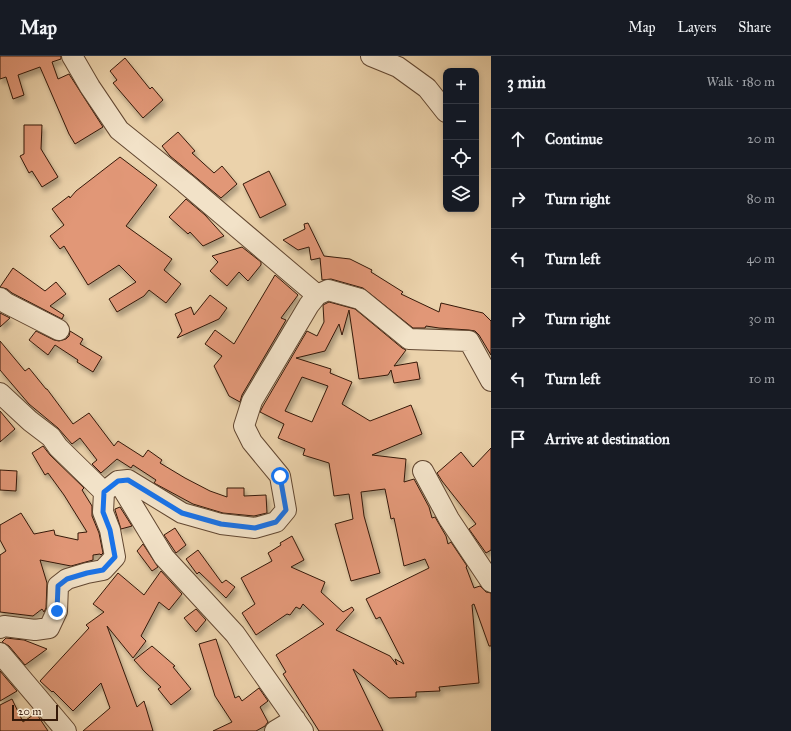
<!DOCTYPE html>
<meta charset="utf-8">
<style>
body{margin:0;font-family:"IM FELL Great Primer",serif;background:#242831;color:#f1f3f6}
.controls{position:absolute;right:12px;top:12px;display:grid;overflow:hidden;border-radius:8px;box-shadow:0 2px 6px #0003}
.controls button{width:36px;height:36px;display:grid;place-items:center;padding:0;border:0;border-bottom:1px solid #363941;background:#171b24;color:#f1f3f6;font:20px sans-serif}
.scale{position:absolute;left:12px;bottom:10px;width:46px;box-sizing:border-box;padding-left:4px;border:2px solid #351908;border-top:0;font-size:11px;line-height:14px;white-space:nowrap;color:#351908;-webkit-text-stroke:3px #f2e2c8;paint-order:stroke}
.stop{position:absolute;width:12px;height:12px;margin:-9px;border:3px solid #1a73e8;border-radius:50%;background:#fff}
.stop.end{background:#1a73e8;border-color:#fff;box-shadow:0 1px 4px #0008}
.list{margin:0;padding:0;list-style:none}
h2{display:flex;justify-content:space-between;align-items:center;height:52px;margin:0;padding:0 16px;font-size:17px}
h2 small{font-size:13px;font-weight:400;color:#9ea1a6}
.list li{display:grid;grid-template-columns:26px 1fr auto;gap:12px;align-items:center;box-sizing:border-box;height:60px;padding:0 16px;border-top:1px solid #363941}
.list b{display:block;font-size:15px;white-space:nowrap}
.list em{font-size:13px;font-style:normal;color:#9ea1a6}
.icon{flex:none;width:22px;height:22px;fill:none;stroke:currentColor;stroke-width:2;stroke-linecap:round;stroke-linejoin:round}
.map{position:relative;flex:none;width:491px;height:675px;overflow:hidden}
header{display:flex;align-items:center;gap:24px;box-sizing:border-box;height:56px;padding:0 20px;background:#171b24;border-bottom:1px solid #363941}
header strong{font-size:19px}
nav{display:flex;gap:22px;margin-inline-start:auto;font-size:14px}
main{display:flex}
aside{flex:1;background:#171b24}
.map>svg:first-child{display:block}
.building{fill:#e19777;stroke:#351908;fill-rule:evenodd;filter:url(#shadow)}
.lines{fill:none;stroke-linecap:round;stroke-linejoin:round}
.minor-casing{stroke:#624731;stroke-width:22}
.minor{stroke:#f2e2c8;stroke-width:20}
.route{stroke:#1a73e8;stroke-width:5}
</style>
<header>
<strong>Map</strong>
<nav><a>Map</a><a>Layers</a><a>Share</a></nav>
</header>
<main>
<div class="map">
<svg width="491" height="675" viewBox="0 0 491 675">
<defs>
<filter id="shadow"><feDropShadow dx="2.5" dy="4.5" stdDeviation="2" flood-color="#0004"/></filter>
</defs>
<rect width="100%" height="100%" fill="#ebd2ab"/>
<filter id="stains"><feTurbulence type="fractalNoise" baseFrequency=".005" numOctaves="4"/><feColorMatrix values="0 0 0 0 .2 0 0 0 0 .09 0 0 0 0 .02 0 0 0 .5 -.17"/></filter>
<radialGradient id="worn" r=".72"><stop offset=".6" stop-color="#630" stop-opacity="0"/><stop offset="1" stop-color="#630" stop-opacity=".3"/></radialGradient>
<path class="building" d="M0,0H61V3L52,6L58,23L69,18L103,71L75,88L69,78L40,11L18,19L24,39L13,43L6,21L0,23Z
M125,2L150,33L152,31L163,44L143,62L113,27L117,24L110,15Z
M24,69H42L41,93L58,121L42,131L32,115L29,117L20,100L24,98Z
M178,76L195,95L192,97L214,117L222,110L237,128L221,142L170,100L162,90Z
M120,101L157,129L126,170L172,203L164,214L181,228L166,247L149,234L144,240L117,256L109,243L136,226L119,209L88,229L64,190L60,193L50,180L64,169L52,153L69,140L70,142L76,135Z
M269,115L286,149L260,162L243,128Z
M186,143L205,159L224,180L203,190L190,176L188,178L169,161Z
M308,167L324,200L350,203L372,214L371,216L403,236L401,238L439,256L441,247L483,257L491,265V299L479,279L475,275L469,274L439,272L426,270L425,272H413L363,232L331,223L322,224L320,202L311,204L309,191L298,194L283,184L305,173L304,168Z
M242,191L261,206V209L248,225L239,216L227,230L210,215L218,206L212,200Z
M13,212L45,235L56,226L66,238L50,250L64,259L62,263L12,237L7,233L0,231Z
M275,219L298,239L281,262L286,264L242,339L240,346L229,340L214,310L222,300L205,288L215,274L234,288Z
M210,239L227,252L219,263L177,282L182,275L175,258L191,251L194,259Z
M329,246L355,253L402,292L406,294L394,310L417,306L420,323L394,327L391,314L388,319L359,323L349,254L342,279L339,268L325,295L296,302L331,313L330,317L352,326L342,348L370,365L411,349L422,378L372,399L406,403L404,426L414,423L429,451L432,462L435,461L446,480L448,488L451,486L467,510L466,511L474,532L480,530L486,536L491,537V590H489L474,548L472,549L479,627L439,631L440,635L416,636V641L389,642L353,613L383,675H319L283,618L286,616L276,599L324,568L303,548L300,553L296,551L290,559L287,558L256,579L242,557L255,548L241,522L272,505L268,497L281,489L280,487L292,480L304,504L291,511L325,526L321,536L343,556L352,551L354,554L336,574L390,600L397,609L395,603L404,608L380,561L376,563L366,543L429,512L425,503L404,510L394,462L391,463L385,433L361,436L364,460L380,517L351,525L335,468L353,463L349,438L334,440L329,407L303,399L305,393L278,382L284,368L260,356L263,350L307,275L317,280L324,266L323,249ZM302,321L328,330L312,366L285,355Z
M0,257L10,262L0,271Z
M36,275L54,284L59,285L66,283L69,280L70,275L83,283L80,288L102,301L93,316L77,306L78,304L55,289L48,299L29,284Z
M0,285L25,315L29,312L46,333H47L73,368L89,357L114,390L118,385L143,401L148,394L162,404L160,407L185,422L210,435L227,441V432H244V440L266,439L267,457L254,460L223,457L193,448L154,427L156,424L133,409L131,412L117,403L101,417L92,408L97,404L80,382L72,388L58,372L29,348L0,314Z
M0,355L15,373L0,386Z
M43,390L50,399L84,432L82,434L92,450V460L99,477L103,497L101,499L100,498L93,499V504L71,510L40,504L47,527L46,552L44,556L42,553L33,560L0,556V499L6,495L0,484V469L21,457L34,478L54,474L55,479L78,484V477L87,476L64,439L48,417L45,419L32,397Z
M491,392V494L486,497L469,473L476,468L442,425L437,417L461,396L473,411Z
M0,414L17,415L16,435L0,434Z
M120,451L132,470L121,473L115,454V453Z
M175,472L186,489L176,497L164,479Z
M143,488L158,511L152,515L137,495Z
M198,494L222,527L226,524L235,531L226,542L199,516L197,518L186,503Z
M161,515L182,538L169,554L159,546L141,580L146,585L133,602L107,570L137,651L144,645L153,675H83L110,652L101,627L73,655L53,635L52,636L40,625L89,572L86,569L104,556L93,548L118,517L144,539Z
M196,553L206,564L196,576L184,562Z
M6,582L24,584L47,593L25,609L9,590L2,586Z
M216,583L235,642L239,640L242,645L259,632L268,645L260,651L268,666L265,670L256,675H213L232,666L215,640L199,588Z
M152,590L175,610L173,611L191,633L171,649L158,633L161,631L145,616L134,604Z
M0,615L17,635L0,645Z
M12,643L23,666L36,657L48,675H0V649Z"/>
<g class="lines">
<g class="minor-casing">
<path id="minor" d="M72,0L90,31L119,74L185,127L317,239
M371,0L398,11L427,32L446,56
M0,242L6,247L59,274
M0,337L30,365L51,381L58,391L104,436
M423,415L449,463L491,526
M118,425L164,501L235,578L303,675
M0,572L4,570L35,574L49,572L57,555L58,530L67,523L87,517L103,514L115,501L110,474L103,456L104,436L118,425L128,424L182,457L221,468L255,472L276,466L286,454L280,420L252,386L244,370L252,345L309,249L317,239L328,234L360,243L409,283L469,285L491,325
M0,597L66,675
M275,675L295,663"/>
</g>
<use href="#minor" class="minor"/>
</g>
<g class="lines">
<path class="route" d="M57,555L58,530L67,523L87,517L103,514L115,501L110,474L103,456L104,436L118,425L128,424L182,457L221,468L255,472L276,466L286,454L280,420"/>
</g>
<rect width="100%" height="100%" filter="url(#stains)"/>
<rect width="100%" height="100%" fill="url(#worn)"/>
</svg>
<div class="controls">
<button>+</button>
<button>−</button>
<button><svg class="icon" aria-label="locate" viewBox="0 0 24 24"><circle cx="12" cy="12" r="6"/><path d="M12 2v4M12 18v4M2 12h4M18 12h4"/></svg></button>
<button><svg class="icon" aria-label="layers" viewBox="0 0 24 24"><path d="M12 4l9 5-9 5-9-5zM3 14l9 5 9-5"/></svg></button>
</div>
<div class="scale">20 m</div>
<div class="stop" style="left:280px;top:420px"></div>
<div class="stop end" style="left:57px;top:555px"></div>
</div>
<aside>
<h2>3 min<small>Walk · 180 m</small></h2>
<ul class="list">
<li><svg class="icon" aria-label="ahead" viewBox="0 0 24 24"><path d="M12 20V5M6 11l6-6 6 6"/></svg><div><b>Continue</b></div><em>20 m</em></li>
<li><svg class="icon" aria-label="right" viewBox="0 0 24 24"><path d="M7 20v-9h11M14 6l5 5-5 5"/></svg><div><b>Turn right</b></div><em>80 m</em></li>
<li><svg class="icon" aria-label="left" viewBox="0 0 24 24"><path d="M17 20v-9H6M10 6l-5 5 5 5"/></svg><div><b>Turn left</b></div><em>40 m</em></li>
<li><svg class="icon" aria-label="right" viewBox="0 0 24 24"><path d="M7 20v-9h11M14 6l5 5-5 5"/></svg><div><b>Turn right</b></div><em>30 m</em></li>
<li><svg class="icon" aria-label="left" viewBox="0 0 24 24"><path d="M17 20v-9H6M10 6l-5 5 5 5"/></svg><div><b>Turn left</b></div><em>10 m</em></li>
<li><svg class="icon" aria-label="arrive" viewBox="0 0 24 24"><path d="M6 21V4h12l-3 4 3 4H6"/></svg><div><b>Arrive at destination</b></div></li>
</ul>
</aside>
</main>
